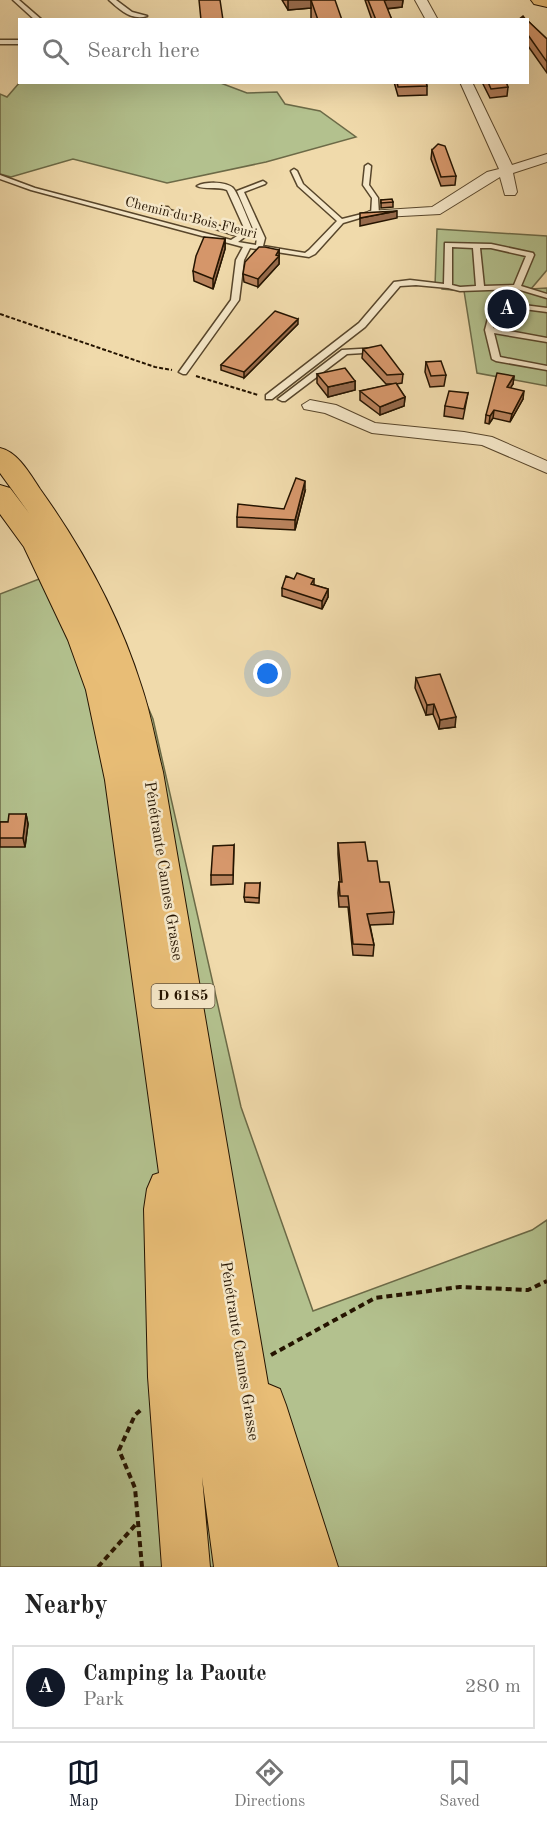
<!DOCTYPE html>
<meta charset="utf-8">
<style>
body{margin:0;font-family:"Old Standard TT",serif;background:#f6f6f6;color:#222}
.you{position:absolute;left:268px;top:674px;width:21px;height:21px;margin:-15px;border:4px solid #fff;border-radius:50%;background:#1a73e8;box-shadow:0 0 0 9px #1a73e833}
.badge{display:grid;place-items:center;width:39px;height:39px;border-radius:50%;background:#111827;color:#fff;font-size:20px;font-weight:700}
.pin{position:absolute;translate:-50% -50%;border:3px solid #fff;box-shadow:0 2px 6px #0006}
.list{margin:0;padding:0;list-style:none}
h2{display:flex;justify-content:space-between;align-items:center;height:78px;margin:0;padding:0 24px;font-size:26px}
h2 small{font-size:20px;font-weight:400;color:#767676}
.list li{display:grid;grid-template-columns:39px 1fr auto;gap:18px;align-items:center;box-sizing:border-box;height:84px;margin:0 12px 12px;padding:0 12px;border:2px solid #e0e0e0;border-radius:0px}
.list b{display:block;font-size:22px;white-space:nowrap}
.list p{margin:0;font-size:20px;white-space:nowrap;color:#767676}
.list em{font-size:20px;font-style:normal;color:#767676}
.icon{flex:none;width:33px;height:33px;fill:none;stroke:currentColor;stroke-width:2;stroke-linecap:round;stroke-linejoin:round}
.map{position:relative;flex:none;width:547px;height:1567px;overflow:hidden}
.search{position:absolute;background:#fff;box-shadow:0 6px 24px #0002;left:18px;right:18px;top:18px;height:66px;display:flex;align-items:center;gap:15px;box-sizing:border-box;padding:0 21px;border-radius:0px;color:#767676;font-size:22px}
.sheet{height:174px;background:#fff}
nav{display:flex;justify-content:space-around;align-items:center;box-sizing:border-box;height:84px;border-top:2px solid #e0e0e0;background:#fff;font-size:16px;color:#767676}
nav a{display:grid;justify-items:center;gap:3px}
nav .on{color:#111827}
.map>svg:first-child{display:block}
.green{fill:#b3c18e;stroke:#6c6a47;stroke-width:1.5}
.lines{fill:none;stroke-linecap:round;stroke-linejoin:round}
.service-casing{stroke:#58462b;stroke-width:3}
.minor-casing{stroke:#58462b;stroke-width:2}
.primary-casing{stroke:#251400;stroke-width:2}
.trunk-casing{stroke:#251400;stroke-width:2}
.path-far1{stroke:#251400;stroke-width:2;stroke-dasharray:4 2;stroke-linecap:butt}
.path{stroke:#251400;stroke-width:4;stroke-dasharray:6 4;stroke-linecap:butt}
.service{fill:#f5e7c8;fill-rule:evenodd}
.minor{fill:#f5e7c8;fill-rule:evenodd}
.primary{fill:#e8bd76;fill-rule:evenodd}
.trunk{fill:#e8bd76;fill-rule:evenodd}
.wall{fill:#b8825c;stroke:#251400;stroke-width:1.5}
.shaded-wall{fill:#966a4b;stroke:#251400;stroke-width:1.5}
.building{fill:#d6976b;stroke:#251400;stroke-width:1.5}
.labels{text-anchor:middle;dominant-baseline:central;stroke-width:5;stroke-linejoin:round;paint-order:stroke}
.far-street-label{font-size:14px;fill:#251400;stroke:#f5e7c8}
.shield{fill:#f5e7c8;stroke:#63533c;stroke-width:1.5}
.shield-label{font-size:15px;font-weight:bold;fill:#251400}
.street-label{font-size:16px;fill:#251400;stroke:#f5e7c8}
</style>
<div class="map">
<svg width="547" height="1567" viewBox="0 0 547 1567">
<rect width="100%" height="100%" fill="#f0daab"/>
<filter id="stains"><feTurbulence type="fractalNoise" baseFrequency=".00333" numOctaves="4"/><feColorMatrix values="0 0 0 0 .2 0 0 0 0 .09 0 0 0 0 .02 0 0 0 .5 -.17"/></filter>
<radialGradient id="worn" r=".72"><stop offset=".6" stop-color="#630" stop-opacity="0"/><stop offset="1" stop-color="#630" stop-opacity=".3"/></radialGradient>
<path class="green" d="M20,82H218L247,93L277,92L285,104L320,111L356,137L266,162L167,183L73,159L11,177L0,174V94L7,97Z
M437,229L547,236V270L531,289L547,288V386L477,373L464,291L442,289V287L435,286Z
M86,561L153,719L241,1107L313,1311L532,1230L547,1220V1567H0V594Z"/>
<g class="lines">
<g class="service-casing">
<path id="service" d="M13,0H19L42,20H35Z
M109,0H116L132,12L147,16C132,21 120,10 109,0Z
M0,40H20V44H0Z
M368,164L371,166L369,185L378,198L379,215L375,217L371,215L372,198L363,185L365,166Z
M294,169L297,171L303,184L342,219L366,213L370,215L343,223L315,254L309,257L250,248L244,260L239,300L186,374H183L179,372L231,300L236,260L243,247L31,190L0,179V175L35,188L231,240L237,236L162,211L164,207H168L170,210L241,233L245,230L227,190C216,186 205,190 197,186C205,182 225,181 233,188C238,193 249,223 253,231L238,242L256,245L257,238L237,191L263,181L266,183L265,184L244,192L265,238L263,246L305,253L309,250L337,221L298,186L291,171Z
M445,243L491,244L533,253L534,255L521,286L547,294V298L517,289L460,291L448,288L416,285L400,286L365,327L272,399H266V395L359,323L394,282L410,280L444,284ZM452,247L473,248L476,286L460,287L452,285ZM480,248H491L526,256L514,285L484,286Z
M516,304L547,308V312L516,308L498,309L493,328L547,338V342L494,333L500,357L547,366V370L496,361L492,359L485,330L491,307L495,305Z
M377,348H380V352L347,354L285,401H282L278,399L342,350Z"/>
</g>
<g class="minor-casing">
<path id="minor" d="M415,0H427L438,20H426Z
M460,82H472L512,165L547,154V162L513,173L517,192L515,195H505L500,177L440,214L364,218L362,215L369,211L432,207L487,172L499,169Z
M310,400L336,405L375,423L464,432L492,437L547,461V473L482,445L372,433L325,413L304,409L302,405Z"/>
</g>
<g class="primary-casing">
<path id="primary" d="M531,0H547V7L534,4Z"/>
</g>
<g class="trunk-casing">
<path id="trunk" d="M0,448C18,452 30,474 40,489C83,549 120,617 142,688C151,715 156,744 163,772L268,1384L280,1389L286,1405L338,1567H214L202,1477L210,1567H162L148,1377L144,1209L147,1189L153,1175L159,1173L105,780L86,690L68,640L24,547L0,514V485L10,488L29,513L0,473Z"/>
</g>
<path class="path-far1" d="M0,314L155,367L172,370
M196,376L258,395"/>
<path class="path" d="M271,1355L375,1298L460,1287L528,1290L547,1281
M98,1567L137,1523
M142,1567L135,1488L119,1450L135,1415L143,1408"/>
<use href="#service" class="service"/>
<use href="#minor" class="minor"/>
<use href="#primary" class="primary"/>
<use href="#trunk" class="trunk"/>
</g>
<path class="wall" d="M282,0H311L342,20H311V8L288,10Z
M365,0H403L402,7L387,9L392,20H372Z
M528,21L547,39V73L528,46Z
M394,82H426L427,86V95L398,96Z
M482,82H506L508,87L507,96L490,98Z
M432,150L456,176L455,185L441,186L431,159Z
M381,200L393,202V207L381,208Z
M225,239V249L213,289L194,281L193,271Z
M279,250V264L258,287L244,282L243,274Z
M298,324L244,378L221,370V365Z
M363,349L403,374L402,383L396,384L405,397L404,406L380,415L360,400V391L394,384H386L362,358Z
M426,362L446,375L444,386L430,387L425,372Z
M317,374L355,381V390L328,397L317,383Z
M514,376L513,384L510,388L523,399L510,422L493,418L489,424L485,423L486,415Z
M468,393L463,419L444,416L445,406Z
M305,491L295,530L237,527V517L284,509Z
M294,579H314V585L328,589V597L322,609L282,596V588Z
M416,678L455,727L439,729L433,714L426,715L415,688Z
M26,814L28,824L25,847H0V822H8Z
M338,843L368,861L380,882L394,912L393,924L370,925L374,945L373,956L353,955L348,907H339L338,893L339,882H340L338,854Z
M234,845L233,884L211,885V875Z
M260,883L259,903L245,902L244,897Z"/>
<path class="shaded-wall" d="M288,0H311V8L288,10Z
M384,0H403L402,7L383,9Z
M397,211V218L360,226V218Z
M225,239V249L213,289V279Z
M279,250V264L258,287V279Z
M298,319V324L244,378V372Z
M514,376L513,384L506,395L507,387Z
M355,381V390L328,397V387Z
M524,391L523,399L510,422L512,414Z
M405,397L404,406L380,415V407Z
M494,410L493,418L489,424L490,416Z
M305,481V491L295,530V520Z
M328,589V597L322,609V601Z
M434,704L433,714L426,715L427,705Z
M456,717L455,727L439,729L440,720Z
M26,814L28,824L25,847L23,838Z"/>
<path class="building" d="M199,0H220L223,20H201Z
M311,0H335L342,20H318Z
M368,0H387H384L392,20H376Z
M523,16L526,20H518Z
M528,21L547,39V62L528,35Z
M397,82H426L427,86L398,87Z
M488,82H506L508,87L491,89Z
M438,144L445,146L456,176L441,177L432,150Z
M392,199L393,202L381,203V200Z
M397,211L360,218V213Z
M204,237L225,239L213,279L193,271L196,256Z
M259,247H265L279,250L276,255L279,256L258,279L243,274L245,262Z
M275,311L298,319L244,372L221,365Z
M381,345L403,374L387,375L363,349Z
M441,361L446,375L431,376L426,362Z
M345,368L355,381L328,387L317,374Z
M497,373L514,376L507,387L524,391L512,414L494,410L490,416L486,415Z
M396,383L405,397L380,407L360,391Z
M449,391L468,393L464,409L445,406Z
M296,478L305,481L295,520L237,517L238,504L284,509Z
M297,573L314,579L311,584L328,589L322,601L282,588L286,576L294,579Z
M440,674L456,717L440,720L434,704L427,705L416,678Z
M9,814H26L23,838H0V822H8Z
M365,842L368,861H377L380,882H389L394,912L367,914L374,945L353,944L348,896H340L339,882H342L338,843Z
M234,845L233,875H211L213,846Z
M245,883H260L259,898L244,897Z"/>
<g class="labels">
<g class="far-street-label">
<text transform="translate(191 218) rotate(14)">Chemin du Bois Fleuri</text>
</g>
<rect class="shield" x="151.5" y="984" width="63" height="24" rx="4.5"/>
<g class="shield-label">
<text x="183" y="996">D 6185</text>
</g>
<g class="street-label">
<text transform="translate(163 871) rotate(81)">Pénétrante Cannes Grasse</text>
<text transform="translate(239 1351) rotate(81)">Pénétrante Cannes Grasse</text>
</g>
</g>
<rect width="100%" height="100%" filter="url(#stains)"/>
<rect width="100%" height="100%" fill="url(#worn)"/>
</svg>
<div class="you"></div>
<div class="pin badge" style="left:507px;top:309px">A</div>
<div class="search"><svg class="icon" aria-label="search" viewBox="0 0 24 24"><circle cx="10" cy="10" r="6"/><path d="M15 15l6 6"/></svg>Search here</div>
</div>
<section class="sheet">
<h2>Nearby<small></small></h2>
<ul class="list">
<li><span class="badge">A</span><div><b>Camping la Paoute</b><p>Park</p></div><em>280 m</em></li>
</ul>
</section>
<nav>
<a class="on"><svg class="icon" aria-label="map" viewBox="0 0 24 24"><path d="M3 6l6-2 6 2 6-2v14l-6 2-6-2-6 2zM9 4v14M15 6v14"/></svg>Map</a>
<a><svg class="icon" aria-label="directions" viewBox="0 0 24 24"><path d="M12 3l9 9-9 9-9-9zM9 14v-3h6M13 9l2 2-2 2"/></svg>Directions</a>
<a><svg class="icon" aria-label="saved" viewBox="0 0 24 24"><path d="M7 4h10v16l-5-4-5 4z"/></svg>Saved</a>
</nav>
